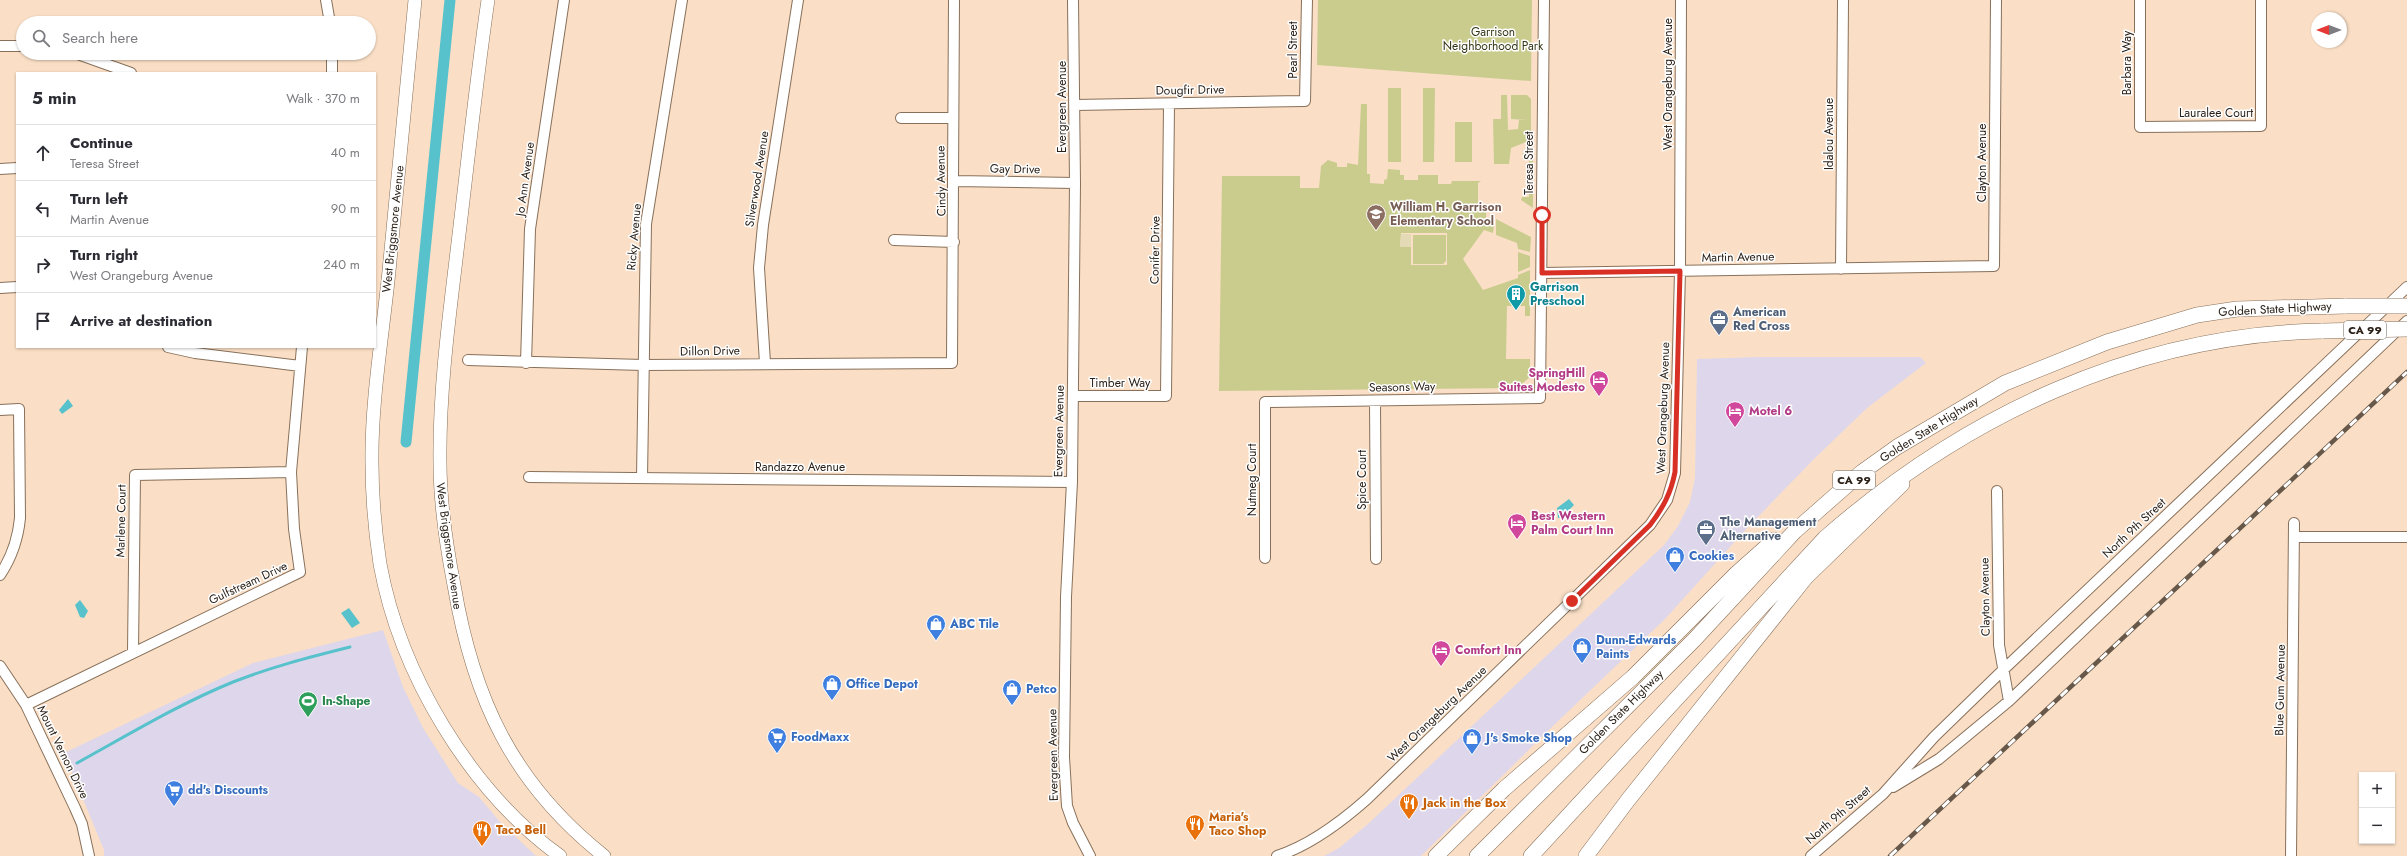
<!DOCTYPE html>
<meta charset="utf-8">
<style>
body{margin:0;font-family:Jost,sans-serif;background:#f7f7f7;color:#2b2b33}
.controls{position:absolute;right:12px;bottom:12px;display:grid;overflow:hidden;border-radius:0px;box-shadow:0 1px 3px #0004}
.controls button{width:36px;height:36px;display:grid;place-items:center;padding:0;border:0;border-bottom:1px solid #e1e1e2;background:#fff;color:#2b2b33;font:20px sans-serif}
.compass{position:absolute;left:2311px;top:12px;width:36px;height:36px;border-radius:50%;background:#fff;box-shadow:0 1px 3px #0004;rotate:270deg}
.stop{position:absolute;width:12px;height:12px;margin:-9px;border:3px solid #d93025;border-radius:50%;background:#fff}
.stop.end{background:#d93025;border-color:#fff;box-shadow:0 1px 4px #0008}
.list{margin:0;padding:0;list-style:none}
h2{display:flex;justify-content:space-between;align-items:center;height:52px;margin:0;padding:0 16px;font-size:17px}
h2 small{font-size:13px;font-weight:400;color:#7c7c81}
.list li{display:grid;grid-template-columns:26px 1fr auto;gap:12px;align-items:center;box-sizing:border-box;height:56px;padding:0 16px;border-top:1px solid #e1e1e2}
.list b{display:block;font-size:15px;white-space:nowrap}
.list p{margin:0;font-size:13px;white-space:nowrap;color:#7c7c81}
.list em{font-size:13px;font-style:normal;color:#7c7c81}
.icon{flex:none;width:22px;height:22px;fill:none;stroke:currentColor;stroke-width:2;stroke-linecap:round;stroke-linejoin:round}
.map{position:relative;flex:none;width:2407px;height:856px;overflow:hidden}
.search{position:absolute;background:#fff;box-shadow:0 1px 3px #0004;left:16px;top:16px;width:360px;height:44px;display:flex;align-items:center;gap:10px;box-sizing:border-box;padding:0 14px;border-radius:22px;color:#7c7c81;font-size:15px}
.panel{position:absolute;background:#fff;box-shadow:0 1px 3px #0004;left:16px;top:72px;width:360px;height:276px;border-radius:0px}
.map>svg:first-child{display:block}
.commercial{fill:#ded6eb}
.green{fill:#cacc8e;fill-rule:evenodd}
.sand{fill:#e4dbb6}
.water{fill:#57c2cb}
.lines{fill:none;stroke-linecap:round;stroke-linejoin:round}
.stream{stroke:#57c2cb;stroke-width:3}
.canal{stroke:#57c2cb;stroke-width:11}
.minor-casing{stroke:#88705a;stroke-width:12}
.major-casing{stroke:#88705a;stroke-width:14}
.highway-casing{stroke:#88705a;stroke-width:16}
.minor{stroke:#fff;stroke-width:10}
.major{stroke:#fff;stroke-width:13}
.highway{stroke:#fff;stroke-width:15}
.rail-casing{stroke:#67584a;stroke-width:4.5}
.rail{stroke:#fff;stroke-width:3;stroke-dasharray:9;stroke-linecap:butt}
.highway-bridge-casing{stroke:#88705a;stroke-width:16;stroke-linecap:butt}
.highway-bridge{stroke:#fff;stroke-width:15}
.route{stroke:#d93025;stroke-width:5}
.labels{text-anchor:middle;dominant-baseline:central;stroke-width:3;stroke-linejoin:round;paint-order:stroke}
.shield{fill:#fff;stroke:#6b645d;stroke-width:1}
.shield-label{font-size:11px;font-weight:bold;fill:#2b2118}
.park-label{font-size:12px;fill:#343514;stroke:#fff}
.street-label{font-size:12px;fill:#2b2118;stroke:#fff}
.education-label{font-size:12px;font-weight:bold;fill:#785e54;stroke:#fff;text-anchor:start}
.culture-label{font-size:12px;font-weight:bold;fill:#0d838f;stroke:#fff;text-anchor:start}
.service-label{font-size:12px;font-weight:bold;fill:#4e5e75;stroke:#fff;text-anchor:start}
.hotel-label{font-size:12px;font-weight:bold;fill:#b23c85;stroke:#fff;text-anchor:start}
.shop-label{font-size:12px;font-weight:bold;fill:#366cbe;stroke:#fff;text-anchor:start}
.leisure-label{font-size:12px;font-weight:bold;fill:#27864d;stroke:#fff;text-anchor:start}
.food-label{font-size:12px;font-weight:bold;fill:#c56008;stroke:#fff;text-anchor:start}
</style>
<div class="map">
<svg width="2407" height="856" viewBox="0 0 2407 856">
<rect width="100%" height="100%" fill="#fadfc6"/>
<path class="commercial" d="M1759,357H1920L1926,363L1867,408L1814,459L1749,526L1665,619L1554,725L1421,856H1324L1339,848L1368,824L1664,545L1678,526L1690,502L1695,478L1697,359Z
M383,630L403,687L423,728L458,783L479,797L500,822L536,856H104V850L64,753L253,663Z"/>
<path class="green" d="M1318,0H1532L1531,81L1317,65Z
M1388,88H1401V162H1388Z
M1423,88H1435L1434,162H1423Z
M1501,95H1507L1508,130L1518,129L1519,120H1527L1511,119V95H1527L1531,99V140L1511,148L1509,164H1494L1493,119H1501Z
M1361,104H1367V174H1370V183L1384,184V180L1387,179L1388,169L1400,170V175H1404V180H1418V175H1438V184H1451L1452,181H1481L1478,183V204H1486V221L1494,225L1493,233L1484,230L1463,259L1483,290L1518,278V275L1530,270V316H1525V306H1507L1506,359H1530V377L1517,388L1219,391L1222,176H1300V188H1319L1321,166L1328,160L1337,163V167H1347V163L1358,165ZM1401,233H1447V265H1411V247H1400Z
M1455,122H1472V162H1455Z
M1533,147V208L1521,200L1522,197H1529V156L1522,154Z
M1496,219L1531,237L1530,252L1518,249L1517,243L1496,235Z
M1413,235H1446V261L1443,264H1413Z
M1518,252L1530,256V267L1518,272Z"/>
<path class="sand" d="M1401,234H1411V247H1400Z"/>
<path class="water" d="M68,399L73,406L62,414L59,410Z
M1569,499L1574,505L1567,512V517L1558,518L1557,508Z
M80,600L88,611L84,618L80,617L75,605Z
M349,608L360,623L352,628L341,613Z"/>
<g class="lines">
<path class="stream" d="M77,763C128,735 179,704 233,682C271,667 310,657 350,647"/>
<path class="canal" d="M406,442L450,0"/>
<g class="minor-casing">
<path id="minor" d="M326,0L330,23
M1073,0L1075,183L1072,482L1066,597L1064,757L1067,806L1073,823L1090,856
M2140,0V127L2261,126V0
M0,46H23
M75,53L131,73
M332,73V53
M1075,105L1305,101L1307,0
M901,118H953
M0,169L17,168
M955,181L1075,183
M894,240L954,242
M1841,269L1843,0
M1542,273L1994,266L1996,0
M0,288L17,287
M168,347L195,353L300,366
M468,360L643,365L952,363L954,0
M526,363L530,229L564,0
M765,363L759,268L763,225L798,0
M1073,396H1166L1169,104
M1375,401L1376,559
M0,410L19,409L20,518C18,539 12,557 0,575
M529,477L1072,482
M642,478L646,224L682,0
M1997,491L1999,645L2009,701
M2295,537H2407
M1265,558V402L1540,398L1544,0
M133,652L135,475L291,472
M0,666L26,705L75,808L82,824L89,856
M26,705L300,572L294,529L291,472L302,347
M1893,787L1939,759L2009,701L2407,321
M1277,856C1311,845 1341,822 1367,799L1650,525L1667,500L1675,473L1680,271L1681,0
M1811,856L1883,794L1934,737L2003,670L2407,287
M2291,856L2294,523"/>
</g>
<g class="major-casing">
<path id="major" d="M415,0C407,90 398,180 389,271C383,332 371,402 372,463C372,497 375,531 380,564C400,674 470,791 560,856
M488,0C477,75 469,151 460,226C451,304 439,384 440,462C440,504 446,544 454,585C473,698 512,783 604,856"/>
</g>
<g class="highway-casing">
<path id="highway" d="M1436,856L1504,789L1633,677L1737,573L1774,540
M1477,856L1694,640L1795,531L1862,472L1897,447L2005,383L2107,342L2197,315L2237,309L2346,306
M1531,856L1825,538C1964,416 2136,334 2323,331
M1586,856L1628,800L1806,577L1902,484"/>
</g>
<use href="#minor" class="minor"/>
<use href="#major" class="major"/>
<use href="#highway" class="highway"/>
<g class="rail-casing">
<path id="rail" d="M1890,856L2407,372"/>
</g>
<use href="#rail" class="rail"/>
<g class="highway-bridge-casing">
<path id="highway-bridge" d="M2346,306H2407
M2323,331L2407,329"/>
</g>
<use href="#highway-bridge" class="highway-bridge"/>
</g>
<g class="lines">
<path class="route" d="M1542,215V273L1680,271L1675,472C1671,493 1663,508 1650,525L1572,601"/>
</g>
<defs>
<g id="school-pin" transform="scale(1)"><path d="M0 17L-7.5 6A9.5 9.5 0 1 1 7.5 6Z" fill="#8d6e63" stroke="#fff"/><path d="M0-5L7-2L0 1L-7-2ZM-4 1L0 2.5L4 1V4Q0 6-4 4Z" fill="#fff"/></g>
<g id="building-pin" transform="scale(1)"><path d="M0 17L-7.5 6A9.5 9.5 0 1 1 7.5 6Z" fill="#0f9aa8" stroke="#fff"/><path d="M-4-6H4V6H1V3H-1V6H-4ZM-2.5-4.3h1.7v1.8h-1.7ZM.8-4.3h1.7v1.8H.8ZM-2.5-1h1.7V.8h-1.7ZM.8-1h1.7V.8H.8Z" fill="#fff"/></g>
<g id="office-pin" transform="scale(1)"><path d="M0 17L-7.5 6A9.5 9.5 0 1 1 7.5 6Z" fill="#5c6f8a" stroke="#fff"/><path d="M-6-3h4V-5.5h4V-3h4V5H-6ZM-1-4.5V-3h2v-1.5ZM-6 0V1H6V0Z" fill="#fff"/></g>
<g id="hotel-pin" transform="scale(1)"><path d="M0 17L-7.5 6A9.5 9.5 0 1 1 7.5 6Z" fill="#d1479c" stroke="#fff"/><path d="M-6-4.5h1.5V1H6V5H4.5V3h-9V5H-6ZM-4 0a1.8 1.8 0 1 1 3.6 0ZM.5 0V-2.5h3Q6-2.5 6 0Z" fill="#fff"/></g>
<g id="shop-pin" transform="scale(1)"><path d="M0 17L-7.5 6A9.5 9.5 0 1 1 7.5 6Z" fill="#3f7fe0" stroke="#fff"/><path d="M-5-2.5h2.3a2.7 3.5 0 0 1 5.4 0H5L5.5 6h-11ZM-1.5-2.5h3a1.5 2.3 0 0 0-3 0Z" fill="#fff"/></g>
<g id="stadium-pin" transform="scale(1)"><path d="M0 17L-7.5 6A9.5 9.5 0 1 1 7.5 6Z" fill="#2e9e5b" stroke="#fff"/><path d="M0-5a6.5 5 0 1 0 0 10a6.5 5 0 1 0 0-10ZM-3.5-1.8h7v3.6h-7Z" fill="#fff"/></g>
<g id="supermarket-pin" transform="scale(1)"><path d="M0 17L-7.5 6A9.5 9.5 0 1 1 7.5 6Z" fill="#3f7fe0" stroke="#fff"/><path d="M-6-5.5h2.5l.6 2H6L4.5 2H-2.5L-4.4-4H-6ZM-1.5 3.2a1.3 1.3 0 1 0 .1 0ZM3 3.2a1.3 1.3 0 1 0 .1 0Z" fill="#fff"/></g>
<g id="restaurant-pin" transform="scale(1)"><path d="M0 17L-7.5 6A9.5 9.5 0 1 1 7.5 6Z" fill="#e8710a" stroke="#fff"/><path d="M-5-6h1v4h1v-4h1v4h1v-4h1v5L-1.5 .5V6h-2V.5L-5-1ZM5-6V6H3V1.5H1.5Q1.5-4 5-6Z" fill="#fff"/></g>
</defs>
<g fill-rule="evenodd">
<use href="#school-pin" x="1376" y="214"/>
<use href="#building-pin" x="1516" y="294"/>
<use href="#office-pin" x="1719" y="319"/>
<use href="#hotel-pin" x="1599" y="380"/>
<use href="#hotel-pin" x="1735" y="411"/>
<use href="#hotel-pin" x="1517" y="523"/>
<use href="#office-pin" x="1706" y="529"/>
<use href="#shop-pin" x="1675" y="556"/>
<use href="#shop-pin" x="936" y="624"/>
<use href="#shop-pin" x="1582" y="647"/>
<use href="#hotel-pin" x="1441" y="650"/>
<use href="#shop-pin" x="832" y="684"/>
<use href="#shop-pin" x="1012" y="689"/>
<use href="#stadium-pin" x="308" y="701"/>
<use href="#supermarket-pin" x="777" y="737"/>
<use href="#shop-pin" x="1472" y="738"/>
<use href="#supermarket-pin" x="174" y="790"/>
<use href="#restaurant-pin" x="1409" y="803"/>
<use href="#restaurant-pin" x="1195" y="824"/>
<use href="#restaurant-pin" x="482" y="830"/>
</g>
<g class="labels">
<g class="shield">
<rect x="2344" y="321" width="42" height="18" rx="3"/>
<rect x="1833" y="471" width="42" height="18" rx="3"/>
</g>
<g class="shield-label">
<text x="2365" y="330">CA 99</text>
<text x="1854" y="480">CA 99</text>
</g>
<g class="park-label">
<text x="1493" y="32">Garrison<tspan x="1493" dy="14">Neighborhood Park</tspan></text>
</g>
<g class="street-label">
<text transform="translate(1293 50) rotate(-90)">Pearl Street</text>
<text transform="translate(2127 63) rotate(-90)">Barbara Way</text>
<text transform="translate(1668 84) rotate(-90)">West Orangeburg Avenue</text>
<text transform="translate(1190 90) rotate(-1)">Dougfir Drive</text>
<text transform="translate(1062 107) rotate(-90)">Evergreen Avenue</text>
<text x="2216" y="113">Lauralee Court</text>
<text transform="translate(1829 134) rotate(-90)">Idalou Avenue</text>
<text transform="translate(1529 163) rotate(-90)">Teresa Street</text>
<text transform="translate(1982 163) rotate(-90)">Clayton Avenue</text>
<text transform="translate(1015 169) rotate(1)">Gay Drive</text>
<text transform="translate(525 179) rotate(-82)">Jo Ann Avenue</text>
<text transform="translate(757 179) rotate(-81)">Silverwood Avenue</text>
<text transform="translate(941 181) rotate(-91)">Cindy Avenue</text>
<text transform="translate(393 229) rotate(-84)">West Briggsmore Avenue</text>
<text transform="translate(634 237) rotate(-85)">Ricky Avenue</text>
<text transform="translate(1155 250) rotate(-89)">Conifer Drive</text>
<text transform="translate(1738 257) rotate(-1)">Martin Avenue</text>
<text transform="translate(2275 309) rotate(-3)">Golden State Highway</text>
<text transform="translate(710 351) rotate(-1)">Dillon Drive</text>
<text x="1120" y="383">Timber Way</text>
<text transform="translate(1402 387) rotate(-1)">Seasons Way</text>
<text transform="translate(1663 408) rotate(-88)">West Orangeburg Avenue</text>
<text transform="translate(1929 429) rotate(-32)">Golden State Highway</text>
<text transform="translate(1059 431) rotate(-89)">Evergreen Avenue</text>
<text x="800" y="467">Randazzo Avenue</text>
<text transform="translate(1252 480) rotate(-90)">Nutmeg Court</text>
<text transform="translate(1362 480) rotate(-90)">Spice Court</text>
<text transform="translate(121 521) rotate(-89)">Marlene Court</text>
<text transform="translate(2134 528) rotate(-43)">North 9th Street</text>
<text transform="translate(449 546) rotate(82)">West Briggsmore Avenue</text>
<text transform="translate(248 583) rotate(-25)">Gulfstream Drive</text>
<text transform="translate(1985 597) rotate(-91)">Clayton Avenue</text>
<text transform="translate(2280 690) rotate(-89)">Blue Gum Avenue</text>
<text transform="translate(1621 712) rotate(-45)">Golden State Highway</text>
<text transform="translate(1437 714) rotate(-44)">West Orangeburg Avenue</text>
<text transform="translate(63 752) rotate(64)">Mount Vernon Drive</text>
<text transform="translate(1053 755) rotate(-91)">Evergreen Avenue</text>
<text transform="translate(1838 815) rotate(-41)">North 9th Street</text>
</g>
<g class="education-label">
<text x="1390" y="207">William H. Garrison<tspan x="1390" dy="14">Elementary School</tspan></text>
</g>
<g class="culture-label">
<text x="1530" y="287">Garrison<tspan x="1530" dy="14">Preschool</tspan></text>
</g>
<g class="service-label">
<text x="1733" y="312">American<tspan x="1733" dy="14">Red Cross</tspan></text>
<text x="1720" y="522">The Management<tspan x="1720" dy="14">Alternative</tspan></text>
</g>
<g class="hotel-label">
<text x="1585" y="373" text-anchor="end">SpringHill<tspan x="1585" dy="14">Suites Modesto</tspan></text>
<text x="1749" y="411">Motel 6</text>
<text x="1531" y="516">Best Western<tspan x="1531" dy="14">Palm Court Inn</tspan></text>
<text x="1455" y="650">Comfort Inn</text>
</g>
<g class="shop-label">
<text x="1689" y="556">Cookies</text>
<text x="950" y="624">ABC Tile</text>
<text x="1596" y="640">Dunn-Edwards<tspan x="1596" dy="14">Paints</tspan></text>
<text x="846" y="684">Office Depot</text>
<text x="1026" y="689">Petco</text>
<text x="791" y="737">FoodMaxx</text>
<text x="1486" y="738">J's Smoke Shop</text>
<text x="188" y="790">dd's Discounts</text>
</g>
<g class="leisure-label">
<text x="322" y="701">In-Shape</text>
</g>
<g class="food-label">
<text x="1423" y="803">Jack in the Box</text>
<text x="1209" y="817">Maria's<tspan x="1209" dy="14">Taco Shop</tspan></text>
<text x="496" y="830">Taco Bell</text>
</g>
</g>
</svg>
<div class="controls">
<button>+</button>
<button>−</button>
</div>
<svg class="compass" viewBox="-18 -18 36 36"><path d="M0-13l5 13h-10z" fill="#e53935"/><path d="M0 13l5-13h-10z" fill="#7c7c81"/></svg>
<div class="stop" style="left:1542px;top:215px"></div>
<div class="stop end" style="left:1572px;top:601px"></div>
<div class="search"><svg class="icon" aria-label="search" viewBox="0 0 24 24"><circle cx="10" cy="10" r="6"/><path d="M15 15l6 6"/></svg>Search here</div>
<section class="panel">
<h2>5 min<small>Walk · 370 m</small></h2>
<ul class="list">
<li><svg class="icon" aria-label="ahead" viewBox="0 0 24 24"><path d="M12 20V5M6 11l6-6 6 6"/></svg><div><b>Continue</b><p>Teresa Street</p></div><em>40 m</em></li>
<li><svg class="icon" aria-label="left" viewBox="0 0 24 24"><path d="M17 20v-9H6M10 6l-5 5 5 5"/></svg><div><b>Turn left</b><p>Martin Avenue</p></div><em>90 m</em></li>
<li><svg class="icon" aria-label="right" viewBox="0 0 24 24"><path d="M7 20v-9h11M14 6l5 5-5 5"/></svg><div><b>Turn right</b><p>West Orangeburg Avenue</p></div><em>240 m</em></li>
<li><svg class="icon" aria-label="arrive" viewBox="0 0 24 24"><path d="M6 21V4h12l-3 4 3 4H6"/></svg><div><b>Arrive at destination</b></div></li>
</ul>
</section>
</div>
